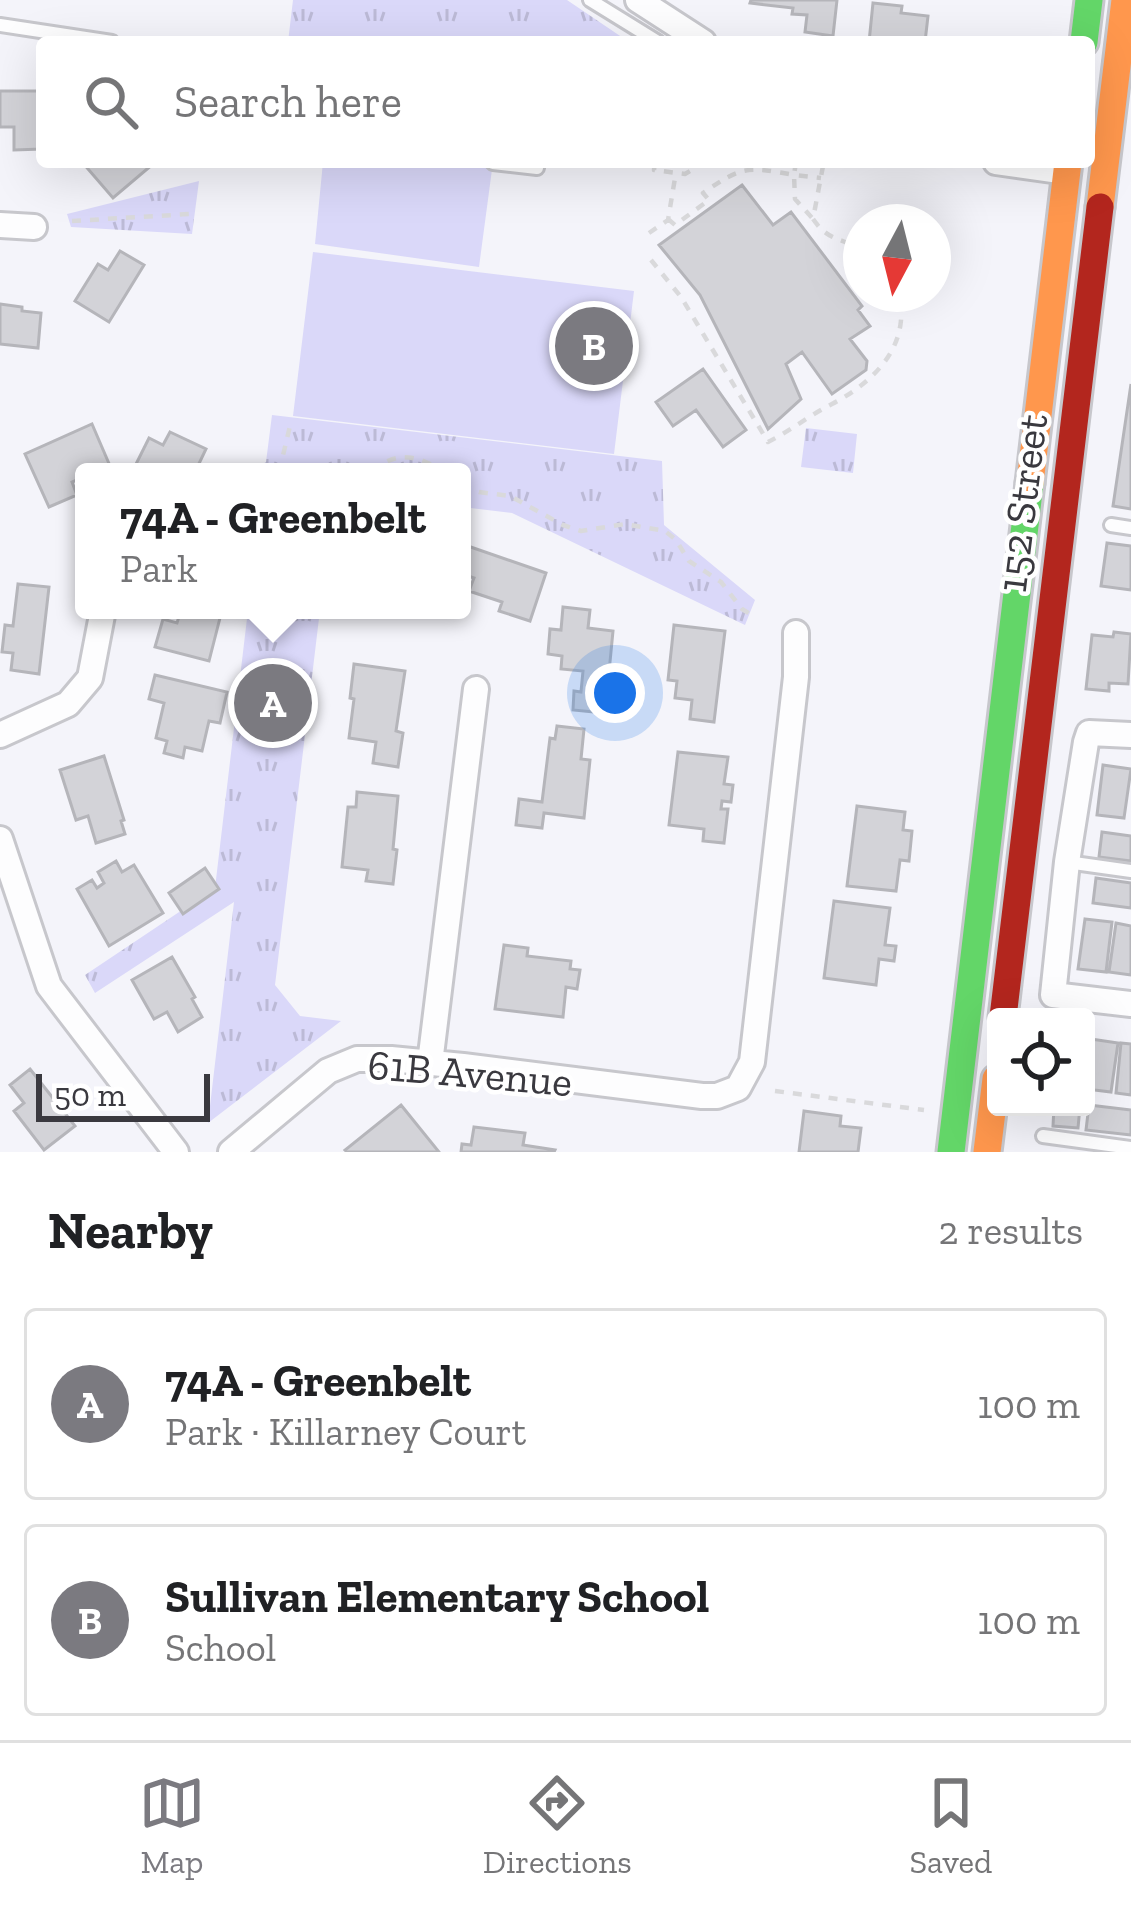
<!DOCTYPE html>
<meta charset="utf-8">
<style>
body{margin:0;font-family:"Zilla Slab",serif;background:#f2f2f2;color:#202124}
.controls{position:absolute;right:36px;bottom:36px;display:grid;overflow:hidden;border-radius:12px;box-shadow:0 12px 48px #0002}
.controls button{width:108px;height:108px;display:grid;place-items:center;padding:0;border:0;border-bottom:3px solid #e0e0e0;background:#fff;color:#202124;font:60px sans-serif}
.compass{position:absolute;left:843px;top:204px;width:108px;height:108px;border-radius:50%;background:#fff;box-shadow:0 12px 48px #0002;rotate:187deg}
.scale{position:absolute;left:36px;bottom:30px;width:174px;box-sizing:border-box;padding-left:12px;border:6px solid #3a393f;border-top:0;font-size:33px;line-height:42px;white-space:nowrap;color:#3a393f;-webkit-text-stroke:9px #fff;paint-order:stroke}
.you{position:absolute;left:615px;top:693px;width:42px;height:42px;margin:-30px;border:9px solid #fff;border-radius:50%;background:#1a73e8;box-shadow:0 0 0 18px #1a73e833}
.badge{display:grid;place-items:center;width:78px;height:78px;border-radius:50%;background:#7b7a80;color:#fff;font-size:39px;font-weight:700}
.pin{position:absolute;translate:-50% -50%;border:6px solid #fff;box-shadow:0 3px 12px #0006}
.popup{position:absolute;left:75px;top:463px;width:396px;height:156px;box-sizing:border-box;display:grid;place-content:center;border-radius:12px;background:#fff;filter:drop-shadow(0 3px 9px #0005);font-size:39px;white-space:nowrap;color:#757577}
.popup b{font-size:45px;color:#202124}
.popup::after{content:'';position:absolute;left:50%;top:100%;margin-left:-24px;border:24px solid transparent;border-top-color:#fff}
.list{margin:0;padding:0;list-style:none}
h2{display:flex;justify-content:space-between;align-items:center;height:156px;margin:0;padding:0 48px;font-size:51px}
h2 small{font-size:39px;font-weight:400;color:#757577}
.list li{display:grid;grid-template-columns:78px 1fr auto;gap:36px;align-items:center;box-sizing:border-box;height:192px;margin:0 24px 24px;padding:0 24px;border:3px solid #e0e0e0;border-radius:12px}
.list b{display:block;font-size:45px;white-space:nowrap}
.list p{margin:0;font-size:39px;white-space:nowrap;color:#757577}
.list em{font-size:39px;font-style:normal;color:#757577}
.icon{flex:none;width:66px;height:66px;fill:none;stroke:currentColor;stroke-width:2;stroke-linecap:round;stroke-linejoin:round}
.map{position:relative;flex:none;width:1131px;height:1152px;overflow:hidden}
.search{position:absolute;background:#fff;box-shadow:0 12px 48px #0002;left:36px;right:36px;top:36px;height:132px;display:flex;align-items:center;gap:30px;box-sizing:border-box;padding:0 42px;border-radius:12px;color:#757577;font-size:45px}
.sheet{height:588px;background:#fff}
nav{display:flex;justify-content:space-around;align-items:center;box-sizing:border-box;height:168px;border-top:3px solid #e0e0e0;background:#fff;font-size:33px;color:#757577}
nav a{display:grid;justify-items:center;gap:6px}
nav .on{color:#7b7a80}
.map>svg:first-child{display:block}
.grass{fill:url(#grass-tufts)}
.pitch{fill:#dad8f9}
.building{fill:#d3d3d8;stroke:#b5b5ba;stroke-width:3}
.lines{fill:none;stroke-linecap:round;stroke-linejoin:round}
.lane-casing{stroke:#c7c7cc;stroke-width:18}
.street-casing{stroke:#c7c7cc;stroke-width:30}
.fast-casing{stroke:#c7c7cc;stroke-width:33}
.slow-casing{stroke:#c7c7cc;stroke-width:33}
.jam-casing{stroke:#c7c7cc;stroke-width:33}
.path{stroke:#d9d9db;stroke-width:4.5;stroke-dasharray:9 9;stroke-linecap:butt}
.lane{stroke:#fdfdfe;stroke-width:12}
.street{stroke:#fdfdfe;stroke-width:24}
.fast{stroke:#63d668;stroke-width:27}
.slow{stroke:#ff974d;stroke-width:27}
.jam{stroke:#b3261e;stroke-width:27}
.labels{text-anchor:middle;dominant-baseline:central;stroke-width:9;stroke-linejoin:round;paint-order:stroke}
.street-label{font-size:42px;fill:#3a393f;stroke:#fff}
</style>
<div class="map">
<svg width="1131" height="1152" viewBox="0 0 1131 1152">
<defs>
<pattern id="grass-tufts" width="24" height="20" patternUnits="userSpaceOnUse" patternTransform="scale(3)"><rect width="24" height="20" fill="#dad8f9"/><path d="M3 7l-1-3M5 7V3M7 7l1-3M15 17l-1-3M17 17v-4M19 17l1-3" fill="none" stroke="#bcbad6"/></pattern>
</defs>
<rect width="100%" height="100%" fill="#f4f4fa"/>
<path class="grass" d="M293,0H567L629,42H288Z
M199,181L192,234L71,227L67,214Z
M272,415L662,461L664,525L755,600L745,625L512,513L462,507V472H249L266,462Z
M806,428L857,434L853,473L801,467Z
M248,610H320L275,985L300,1016L341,1021L208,1123L234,902L95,993L85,975L215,888Z"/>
<path class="pitch" d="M323,162H493L479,267L315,244Z
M313,252L634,291L614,454L293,416Z"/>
<path class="building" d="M751,0H837L833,36L805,32L807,15L792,14L793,8L750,3Z
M873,3L902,6L901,13L928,16L925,42H869Z
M0,91H42V149L14,150V127H0Z
M82,162H152L153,164L113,198Z
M742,185L773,225L791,212L862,306L858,310L870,326L850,339L867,361L866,370L832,394L802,352L786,364L801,399L768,429L700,295L659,245Z
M120,251L144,265L109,322L75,301L98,264L108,270Z
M0,304L22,307V311L41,313L38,348L0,344Z
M703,369L746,430L723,447L696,410L673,426L656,402Z
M1131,384V509L1113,506Z
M92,424L110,466L96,472H84V477L72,482L77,495L49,507L25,454Z
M170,432L206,449L195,472H152L136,464L149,438L163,445Z
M1107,543L1131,546V590L1101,586Z
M462,544L546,573L530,621L499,611L502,602L469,591L474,578L462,574Z
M18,584L49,587L39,674L11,670L13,653L2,652L5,625L13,626Z
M563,607L590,610L588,628L613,631L605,713L573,710L574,691L581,692L583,671L561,669L562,656L548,654L550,629L561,630Z
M181,610H222L209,661L155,647L163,619L177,623Z
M674,625L725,631L714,722L690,719L692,700L675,698L677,681L668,680Z
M1114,632L1131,634L1128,684L1109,683V691L1086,689L1092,635L1113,637Z
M354,664L405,671L396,731L403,733L398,767L373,763L376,742L349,738L354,699L350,698Z
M155,675L227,692L220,723L209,721L202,751L185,747L183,758L164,753L167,741L156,738L164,703L149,699Z
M557,726L584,729L581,759L590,760L584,818L544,813L542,828L516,825L519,799L542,802L550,738L555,739Z
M678,752L728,757L724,784L733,785L731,802L722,801L721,809H728L724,843L703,841L704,829L669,825Z
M104,756L124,820L121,821L125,834L96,843L88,816L76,820L60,770Z
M1103,765L1131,769L1124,818L1097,815Z
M357,792L398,796L393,849L397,850L393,884L366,881L368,870L342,867L348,807H356Z
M857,806L905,812L903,830L912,831L909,861L900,860L896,891L847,886Z
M1102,832L1131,836V861L1099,857Z
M116,861L122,872L134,865L163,913L109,946L77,889L92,880L97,888L104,883L98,872Z
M205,868L219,889L183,914L169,893Z
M1096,878L1131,883V908L1093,903Z
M834,901L890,908L885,945L896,946L894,961L879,959L876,985L824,978Z
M1085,919L1112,922L1106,972L1078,969Z
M1116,923L1131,926V975L1109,972Z
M504,945L528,948L527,956L571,961L570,969L580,970L577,989L566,987L563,1017L495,1009Z
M172,957L195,997L192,999L202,1017L178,1032L167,1012L154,1019L132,980Z
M1091,1039L1118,1043L1111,1092L1086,1089Z
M1121,1043L1131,1044V1095L1116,1093Z
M30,1069L75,1126L44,1150L14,1111L24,1103L10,1085Z
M401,1105L439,1152H347L345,1150Z
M1089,1105L1131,1110V1135L1086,1130Z
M1054,1107H1080L1078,1128L1053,1126Z
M804,1111L841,1116L840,1126L861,1128L858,1152H799Z
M474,1127L525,1133L523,1145L555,1150L554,1152H461L462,1144L471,1145Z"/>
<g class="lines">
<g class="lane-casing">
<path id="lane" d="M590,0L658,42
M0,25L112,42
M493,163L537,168
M1111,525L1131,528
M1067,862L1131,871
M1043,1136L1131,1148"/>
</g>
<g class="street-casing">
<path id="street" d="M638,0L703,42
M996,162L1067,172
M0,225L34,227
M0,735L68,704L90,678L103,610
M1131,735L1089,733L1086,742L1067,862L1053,995L1131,1004
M0,839L49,986L176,1152
M430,1063L476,689
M231,1152L328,1071L357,1059H391L463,1066L702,1096H717L738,1088L752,1062L796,677V633"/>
</g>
<g class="fast-casing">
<path id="fast" d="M1084,42L1089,0
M951,1152L1030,483"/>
</g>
<g class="slow-casing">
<path id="slow" d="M1100,207L1125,0
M1030,483L1068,162
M987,1152L996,1079"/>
</g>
<g class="jam-casing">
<path id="jam" d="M1003,1017L1100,207"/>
</g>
<path class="path" d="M655,162L654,170L685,174L697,167L698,162
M796,162L794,175L821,178
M823,166L813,219C829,242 839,236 861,250
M668,219L675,225L709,200L703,193C742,166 747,166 794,175L795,199L813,219
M72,221L190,214
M649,233L668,220L676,172
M651,260L681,297L768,442C790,431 810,415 832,404C874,382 911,346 899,294
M279,472L290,426
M373,472C395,449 420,456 444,472
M462,486L479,492L510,496L563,525L581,531L625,524L665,531L676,540L689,561L721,582L742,609L755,617
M775,1091L924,1110"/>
<use href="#lane" class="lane"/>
<use href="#street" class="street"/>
<use href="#fast" class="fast"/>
<use href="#slow" class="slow"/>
<use href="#jam" class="jam"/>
</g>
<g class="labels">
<g class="street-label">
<text transform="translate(1022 503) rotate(-83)">152 Street</text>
<text transform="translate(470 1073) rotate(5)">61B Avenue</text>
</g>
</g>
</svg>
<div class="controls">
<button><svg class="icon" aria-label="locate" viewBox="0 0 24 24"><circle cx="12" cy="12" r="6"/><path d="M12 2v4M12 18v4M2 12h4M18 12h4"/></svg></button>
</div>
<svg class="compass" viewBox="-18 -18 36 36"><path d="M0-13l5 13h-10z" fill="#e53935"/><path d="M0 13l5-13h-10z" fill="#757577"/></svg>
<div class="scale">50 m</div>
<div class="you"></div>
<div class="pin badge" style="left:273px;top:703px">A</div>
<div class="popup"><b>74A - Greenbelt</b>Park</div>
<div class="pin badge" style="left:594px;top:346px">B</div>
<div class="search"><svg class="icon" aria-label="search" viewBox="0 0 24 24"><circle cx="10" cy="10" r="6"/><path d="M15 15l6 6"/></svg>Search here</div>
</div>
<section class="sheet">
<h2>Nearby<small>2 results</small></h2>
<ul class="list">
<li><span class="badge">A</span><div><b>74A - Greenbelt</b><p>Park · Killarney Court</p></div><em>100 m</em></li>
<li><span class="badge">B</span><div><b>Sullivan Elementary School</b><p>School</p></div><em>100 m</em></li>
</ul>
</section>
<nav>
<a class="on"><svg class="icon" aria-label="map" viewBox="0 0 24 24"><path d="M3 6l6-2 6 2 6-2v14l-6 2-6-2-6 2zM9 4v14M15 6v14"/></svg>Map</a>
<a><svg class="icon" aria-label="directions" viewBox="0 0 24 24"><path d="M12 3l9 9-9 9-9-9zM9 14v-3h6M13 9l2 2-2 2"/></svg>Directions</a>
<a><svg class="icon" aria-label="saved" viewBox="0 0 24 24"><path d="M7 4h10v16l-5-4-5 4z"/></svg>Saved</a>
</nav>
